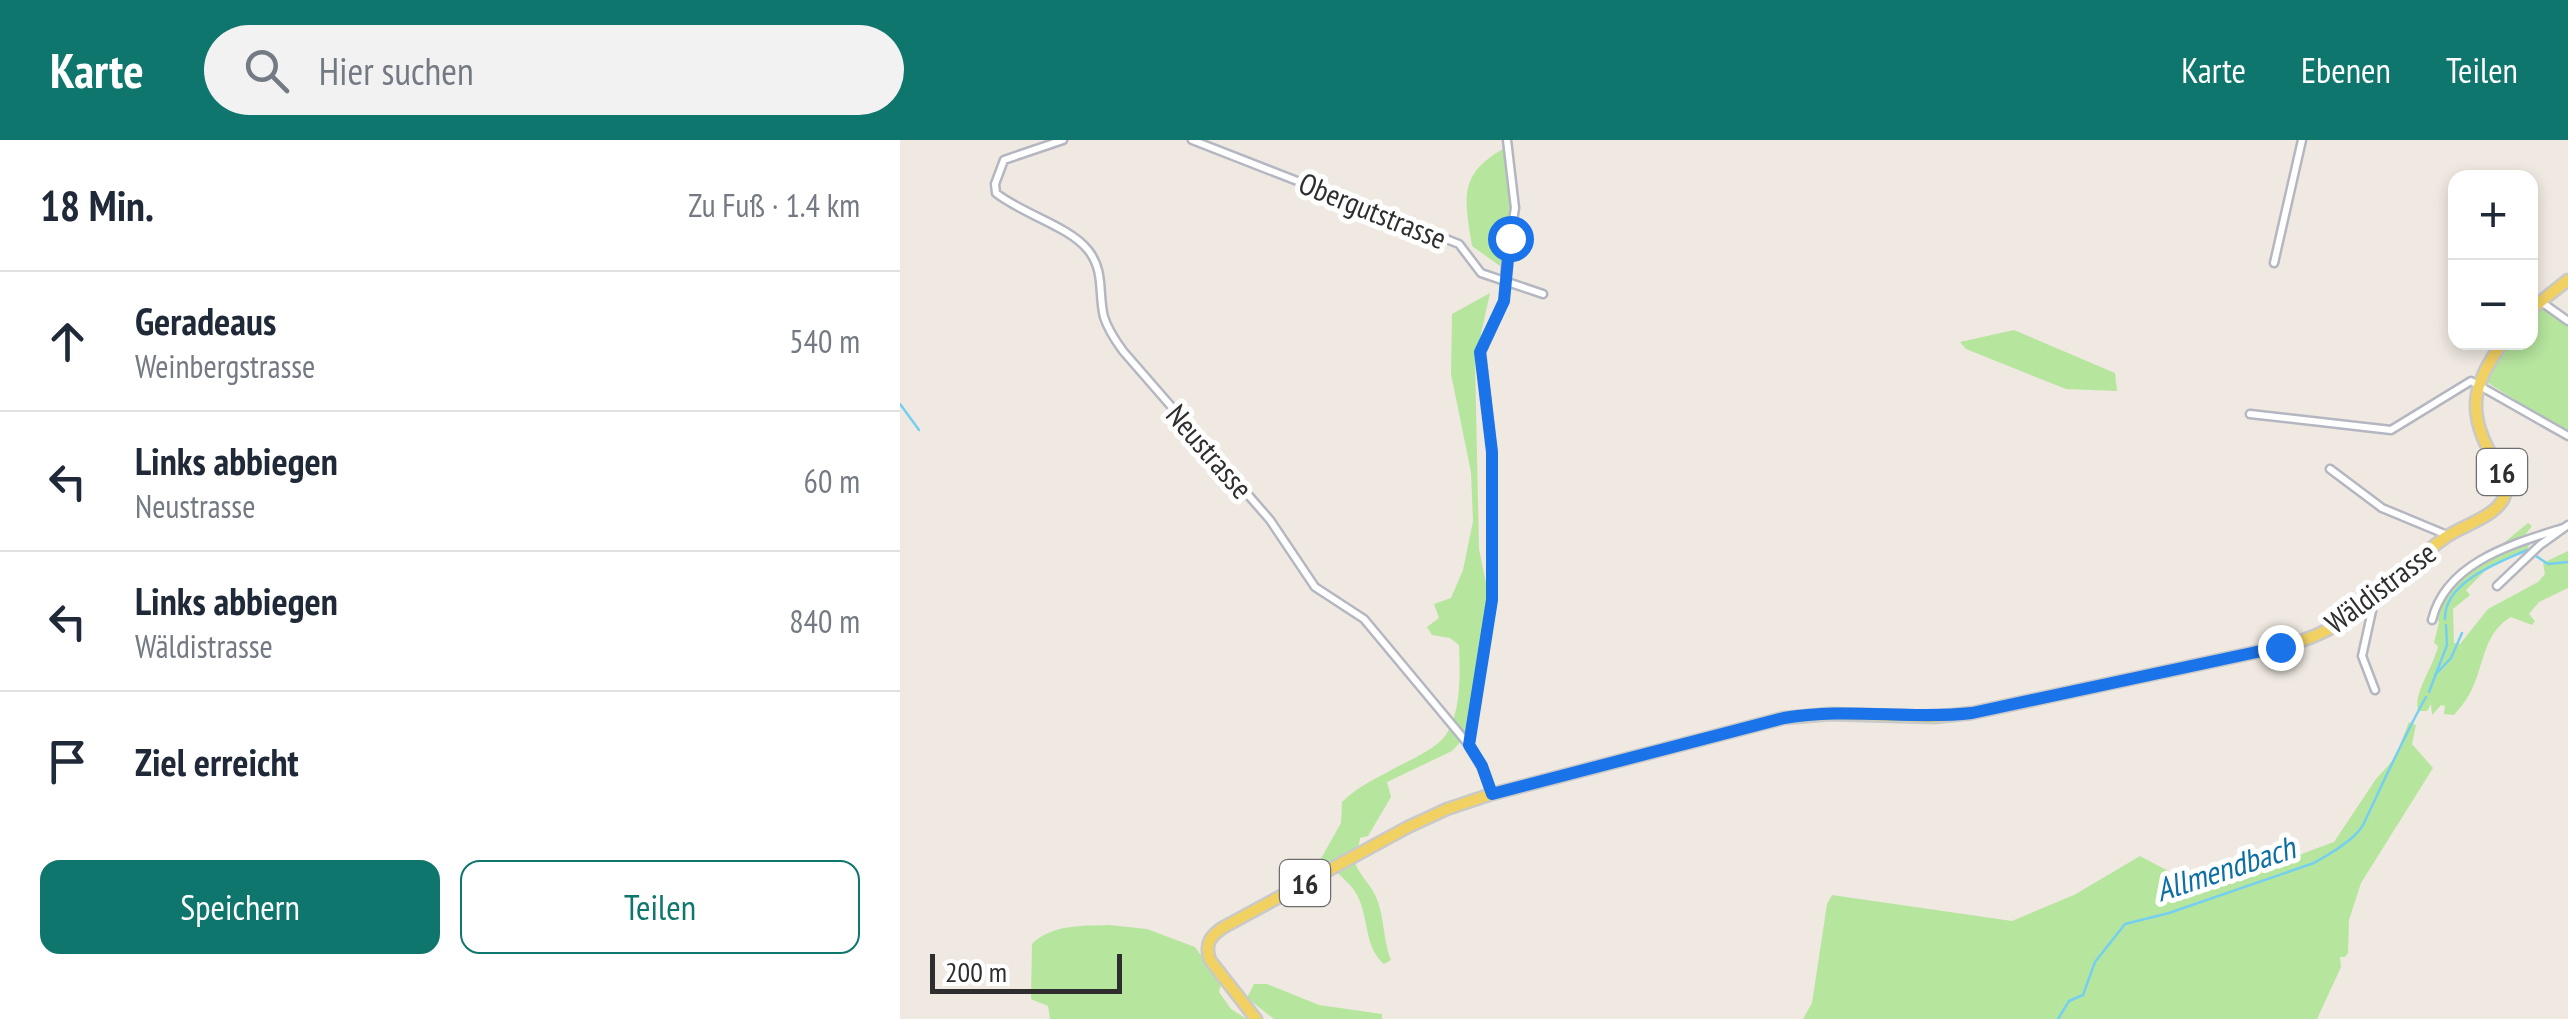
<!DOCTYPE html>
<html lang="de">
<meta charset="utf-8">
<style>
body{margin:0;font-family:"PT Sans Narrow",sans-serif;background:#f2f2f3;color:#1f2937}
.controls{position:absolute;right:30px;top:30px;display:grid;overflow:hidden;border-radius:20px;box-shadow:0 5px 15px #0003}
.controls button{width:90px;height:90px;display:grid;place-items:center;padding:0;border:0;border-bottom:2px solid #e0e1e3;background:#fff;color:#1f2937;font:50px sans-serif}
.scale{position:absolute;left:30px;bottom:25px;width:192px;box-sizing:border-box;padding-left:10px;border:5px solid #2e2e2e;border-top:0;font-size:28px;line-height:35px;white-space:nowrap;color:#2e2e2e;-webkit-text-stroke:8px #fff;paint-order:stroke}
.stop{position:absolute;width:30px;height:30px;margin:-22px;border:8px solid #1a73e8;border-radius:50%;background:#fff}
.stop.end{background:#1a73e8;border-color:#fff;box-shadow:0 2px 10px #0008}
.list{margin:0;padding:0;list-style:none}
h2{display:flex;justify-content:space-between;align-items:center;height:130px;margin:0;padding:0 40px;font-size:42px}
h2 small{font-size:32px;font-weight:400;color:#747a83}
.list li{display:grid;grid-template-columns:65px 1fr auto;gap:30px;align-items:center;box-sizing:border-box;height:140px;padding:0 40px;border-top:2px solid #e0e1e3}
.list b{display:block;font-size:38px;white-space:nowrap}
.list p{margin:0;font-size:32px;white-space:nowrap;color:#747a83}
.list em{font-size:32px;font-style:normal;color:#747a83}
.actions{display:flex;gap:20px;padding:30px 40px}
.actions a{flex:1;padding:22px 0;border:2px solid #0f766e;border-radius:20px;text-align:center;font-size:35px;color:#0f766e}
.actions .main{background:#0f766e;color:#fff}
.icon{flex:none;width:55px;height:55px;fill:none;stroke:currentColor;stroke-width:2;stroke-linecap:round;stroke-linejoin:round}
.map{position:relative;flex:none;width:1668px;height:879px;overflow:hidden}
header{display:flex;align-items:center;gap:60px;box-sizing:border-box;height:140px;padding:0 50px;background:#0f766e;color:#fff}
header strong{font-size:48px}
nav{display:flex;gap:55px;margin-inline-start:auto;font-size:35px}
.search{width:700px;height:90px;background:#f2f2f3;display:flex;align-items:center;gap:25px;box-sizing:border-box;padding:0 35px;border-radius:55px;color:#747a83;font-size:38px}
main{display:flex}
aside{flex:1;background:#fff}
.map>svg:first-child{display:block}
.green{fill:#b6e59e}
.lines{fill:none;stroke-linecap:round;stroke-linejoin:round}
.stream{stroke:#75cff0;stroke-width:2.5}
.minor-casing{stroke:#b4b7c1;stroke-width:11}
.primary-casing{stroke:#c9c9c9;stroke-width:15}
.minor{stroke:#fff;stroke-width:6}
.primary{stroke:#f2d163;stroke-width:10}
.route{stroke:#1a73e8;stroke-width:12}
.labels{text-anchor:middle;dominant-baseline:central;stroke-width:10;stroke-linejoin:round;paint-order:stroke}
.shield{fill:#fff;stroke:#6d6d6d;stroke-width:2.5}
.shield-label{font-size:28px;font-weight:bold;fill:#2e2e2e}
.street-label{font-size:30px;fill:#2e2e2e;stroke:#fff}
.water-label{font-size:32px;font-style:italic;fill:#0d6fa3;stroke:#fff}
</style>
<header>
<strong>Karte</strong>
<div class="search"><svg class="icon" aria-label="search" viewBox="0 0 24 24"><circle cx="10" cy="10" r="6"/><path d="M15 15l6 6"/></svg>Hier suchen</div>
<nav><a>Karte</a><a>Ebenen</a><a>Teilen</a></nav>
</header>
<main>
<aside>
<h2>18 Min.<small>Zu Fuß · 1.4 km</small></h2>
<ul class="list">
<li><svg class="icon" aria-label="ahead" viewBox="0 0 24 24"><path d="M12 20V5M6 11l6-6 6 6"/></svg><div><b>Geradeaus</b><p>Weinbergstrasse</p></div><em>540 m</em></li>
<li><svg class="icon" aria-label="left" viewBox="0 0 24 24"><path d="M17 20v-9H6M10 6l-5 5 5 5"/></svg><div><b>Links abbiegen</b><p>Neustrasse</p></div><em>60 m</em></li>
<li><svg class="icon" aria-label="left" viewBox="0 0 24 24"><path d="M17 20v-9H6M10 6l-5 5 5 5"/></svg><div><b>Links abbiegen</b><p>Wäldistrasse</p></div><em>840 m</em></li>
<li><svg class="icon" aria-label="arrive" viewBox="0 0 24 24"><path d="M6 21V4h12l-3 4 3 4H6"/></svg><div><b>Ziel erreicht</b></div></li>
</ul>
<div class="actions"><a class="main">Speichern</a><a>Teilen</a></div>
</aside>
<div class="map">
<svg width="1668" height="879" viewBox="0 0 1668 879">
<rect width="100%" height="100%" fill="#efe9e1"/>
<path class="green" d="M603,9L613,57L600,126L572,106C565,60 557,35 603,9Z
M590,153L575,221L579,409L589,458L568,594L552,611L487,642L491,657L468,696L460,698L458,710L418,730L415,729L441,683L442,662C458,646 474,640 493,629C508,621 536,609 545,596C562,572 560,532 559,505L550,498L532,495L527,487L539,478L534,464L551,458L563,430L573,381L571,332L551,234L552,174Z
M1640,167L1668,182V293L1585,241L1607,203L1630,202L1631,175Z
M1114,190L1215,233L1217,251L1166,249L1066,209L1060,202Z
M1628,383L1632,386L1622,399L1629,404L1628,410L1588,428L1566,450L1570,455L1553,469L1554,503L1560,504L1588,469L1638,442L1645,434L1643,423L1668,411V448L1639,462L1629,474L1635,481L1632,485L1611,477C1581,495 1585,527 1569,555C1565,562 1559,569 1554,575L1544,574L1545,566L1541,565L1532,575L1531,564L1527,571H1518C1513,553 1534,526 1538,506L1534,503L1539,482L1534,476L1549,448Z
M1509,582L1516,585L1512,604L1533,628L1461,743L1449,780L1448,813L1445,817H1440L1441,827L1417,879H903L912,863L927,764L932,755L1112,781L1174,755L1240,716L1304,750L1434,702L1476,639L1495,618Z
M454,720C458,734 469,742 475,755C484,772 483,800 491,820L484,824C464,807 469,777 457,755C453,746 442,738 435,730Z
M209,785L247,789L295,807L321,845L319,852L331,869L347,879H150L148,866L131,859L132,804C152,784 182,786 209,785Z
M354,844H367L419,865L482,874V879H374L347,858Z"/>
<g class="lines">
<path class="stream" d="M0,264L19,290
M1545,479C1544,442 1598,423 1627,410L1648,424L1668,422
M1535,535L1551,518L1562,493
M1529,552L1547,505L1546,485
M1158,879L1169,861L1183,855L1195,822L1225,784L1269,773L1414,723C1428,715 1456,699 1463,685C1483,643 1503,598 1526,557"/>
<g class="minor-casing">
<path id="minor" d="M163,0L104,20L95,44L96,53C122,74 169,86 188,110C205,131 198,154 204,177C208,190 215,200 223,211L370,380L415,447L464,479L569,605L582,626L592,654
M292,0L559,104L581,133L643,154
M1374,123L1402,0
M1640,161L1668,181
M1350,274L1491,290L1571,241L1668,296
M1430,329L1482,368L1547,395
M1597,446L1640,405L1668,385
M1475,457L1462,516L1475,550
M1532,480C1546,422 1613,404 1663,388
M569,604L592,460V312L581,212L604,161L606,125L615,68L607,0"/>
</g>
<g class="primary-casing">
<path id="primary" d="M1630,170L1668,140
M356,879L310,820C304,804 311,795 324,787L508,687L547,669L592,654L884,578L930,574L1034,577L1072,573L1380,507C1401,502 1420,495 1438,484C1478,460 1508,423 1546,397C1564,384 1602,376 1606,351C1607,338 1599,326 1592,316C1566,271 1573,243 1603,202"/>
</g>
<use href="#minor" class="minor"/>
<use href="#primary" class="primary"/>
</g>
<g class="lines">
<path class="route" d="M610,98L604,161L580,212L592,312V460L569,605L582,626L592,654L884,578C946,567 1009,580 1072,573L1380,507"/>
</g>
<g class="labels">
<g class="shield">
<rect x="1577" y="309" width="50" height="46" rx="8"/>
<rect x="380" y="720" width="50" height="46" rx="8"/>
</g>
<g class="shield-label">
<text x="1602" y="332">16</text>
<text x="405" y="743">16</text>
</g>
<g class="street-label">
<text transform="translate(473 70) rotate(22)">Obergutstrasse</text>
<text transform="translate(310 311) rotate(49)">Neustrasse</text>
<text transform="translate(1480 447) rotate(-37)">Wäldistrasse</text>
</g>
<g class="water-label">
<text transform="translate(1325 728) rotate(-18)">Allmendbach</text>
</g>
</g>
</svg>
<div class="controls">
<button>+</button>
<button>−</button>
</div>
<div class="scale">200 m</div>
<div class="stop" style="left:610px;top:98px"></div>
<div class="stop end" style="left:1380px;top:507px"></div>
</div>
</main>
